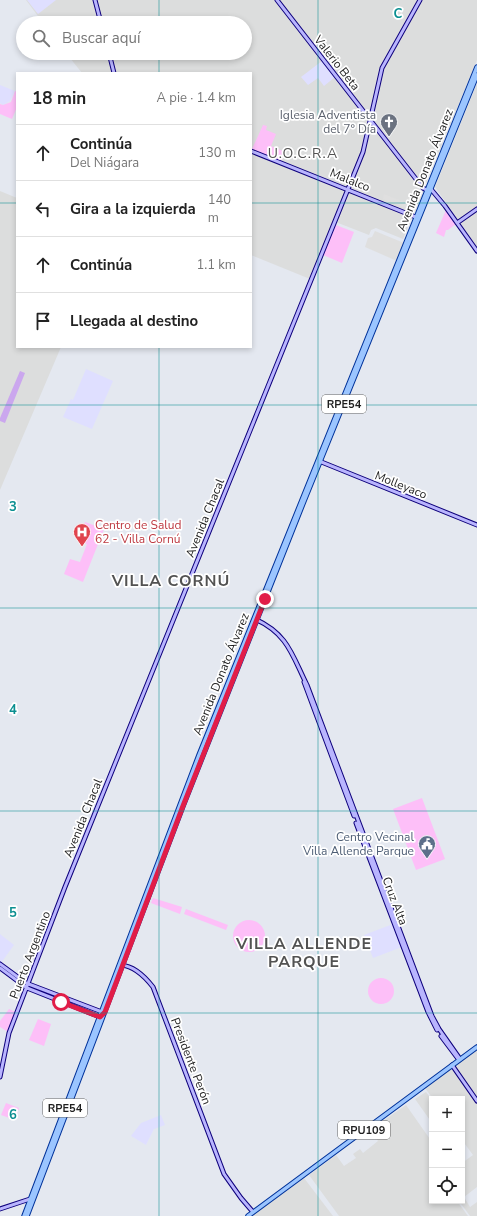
<!DOCTYPE html>
<html lang="es">
<meta charset="utf-8">
<style>
body{margin:0;font-family:"Nunito Sans",sans-serif;background:#f6f6f6;color:#222}
.controls{position:absolute;right:12px;bottom:12px;display:grid;overflow:hidden;border-radius:0px;box-shadow:0 2px 6px #0003}
.controls button{width:36px;height:36px;display:grid;place-items:center;padding:0;border:0;border-bottom:1px solid #e0e0e0;background:#fff;color:#222;font:20px sans-serif}
.stop{position:absolute;width:12px;height:12px;margin:-9px;border:3px solid #e11d48;border-radius:50%;background:#fff}
.stop.end{background:#e11d48;border-color:#fff;box-shadow:0 1px 4px #0008}
.list{margin:0;padding:0;list-style:none}
h2{display:flex;justify-content:space-between;align-items:center;height:52px;margin:0;padding:0 16px;font-size:17px}
h2 small{font-size:13px;font-weight:400;color:#767676}
.list li{display:grid;grid-template-columns:26px 1fr auto;gap:12px;align-items:center;box-sizing:border-box;height:56px;padding:0 16px;border-top:1px solid #e0e0e0}
.list b{display:block;font-size:15px;white-space:nowrap}
.list p{margin:0;font-size:13px;white-space:nowrap;color:#767676}
.list em{font-size:13px;font-style:normal;color:#767676}
.icon{flex:none;width:22px;height:22px;fill:none;stroke:currentColor;stroke-width:2;stroke-linecap:round;stroke-linejoin:round}
.map{position:relative;flex:none;width:477px;height:1216px;overflow:hidden}
.search{position:absolute;background:#fff;box-shadow:0 2px 6px #0003;left:16px;top:16px;width:236px;height:44px;display:flex;align-items:center;gap:10px;box-sizing:border-box;padding:0 14px;border-radius:22px;color:#767676;font-size:15px}
.panel{position:absolute;background:#fff;box-shadow:0 2px 6px #0003;left:16px;top:72px;width:236px;height:276px;border-radius:0px}
.map>svg:first-child{display:block}
.residential{fill:#dcdddd}
.education{fill:#dfdfff}
.grass{fill:#cba7ee}
.park{fill:#fdbff8}
.parking{fill:#dfdfdf}
.lines{fill:none;stroke-linecap:round;stroke-linejoin:round}
.secondary-casing{stroke:#0e007c;stroke-width:5}
.primary-casing{stroke:#00329a;stroke-width:5.5}
.secondary{stroke:#b9b5fe;stroke-width:3}
.primary{stroke:#9bc5ff;stroke-width:3.5}
.route{stroke:#e11d48;stroke-width:5}
.grid{fill:none;stroke:#0b8f91;stroke-width:1;stroke-opacity:0.55}
.labels{text-anchor:middle;dominant-baseline:central;stroke-width:3.5;stroke-linejoin:round;paint-order:stroke}
.shield{fill:#fff;stroke:#626262;stroke-width:1}
.shield-label{font-size:11px;font-weight:bold;fill:#1f1f1f}
.street-label{font-size:12px;fill:#1f1f1f;stroke:#fff}
.worship-label{font-size:12px;fill:#5b616d;stroke:#fff;text-anchor:end}
.health-label{font-size:12px;fill:#be3a42;stroke:#fff;text-anchor:start}
.service-label{font-size:12px;fill:#4e5e75;stroke:#fff;text-anchor:end}
.quarter-label{font-size:14px;letter-spacing:1px;fill:#525252;stroke:#fff}
.district-label{font-size:16px;font-weight:bold;letter-spacing:1px;fill:#525252;stroke:#fff}
.grid-label{font-size:13px;text-anchor:middle;font-weight:bold;fill:#0b8f91;stroke:#fff;stroke-width:3.5;stroke-linejoin:round;paint-order:stroke}
</style>
<div class="map">
<svg width="477" height="1216" viewBox="0 0 477 1216">
<rect width="100%" height="100%" fill="#e4e8f0"/>
<path class="residential" d="M26,0H477V60L403,239L376,228L371,230L369,235L333,221L310,279L251,255V73H82L66,53H245V23H43Z
M477,83V247L435,187Z
M0,191L17,198V347H61L0,490Z
M477,1049V1187L464,1197L470,1207L477,1202V1216H470L459,1201H462V1163L473,1155L462,1140V1099H433L425,1088Z
M426,1092L432,1100V1123L415,1099Z
M406,1105L432,1142V1201H457L468,1216H339L309,1175L336,1155L344,1166L356,1158L353,1154L360,1149L363,1153L378,1141L370,1130Z
M304,1178L333,1216H252Z"/>
<path class="education" d="M27,0H56L38,14Z
M322,61L335,77L324,86L318,78L308,85L301,77Z
M0,85L15,91L10,101L3,105L0,103Z
M86,369L113,381L92,429L63,417L71,399L73,400Z
M393,924L402,947L373,958L364,935Z
M0,934L14,945L1,963H0Z
M161,1115L165,1125L154,1129L146,1145L131,1136L141,1123Z"/>
<path class="grass" d="M20,371L25,373L5,423L0,421V418Z"/>
<path class="park" d="M15,91L17,92V107L12,119L0,114V104L3,105L11,102Z
M263,125L267,126L266,130L276,134L271,146L285,152L281,161L252,149Z
M446,210L456,224L448,230H446L444,237L436,233Z
M336,225L354,232L342,263L323,255Z
M85,522L104,529L83,582L64,574L70,559L80,562L87,544L78,541Z
M422,798L445,859L416,870L393,809Z
M153,898L182,907L180,914L151,903Z
M186,909L228,925L226,930L184,914Z
M233 936a16 16 0 1 1 32 0a16 16 0 1 1-32 0Z
M368 991a13 13 0 1 1 26 0a13 13 0 1 1-26 0Z
M9,1009L16,1012L8,1032L0,1027V1021Z
M38,1019L51,1024L44,1046L29,1040Z
M6,1103L19,1108L15,1120L1,1115Z"/>
<path class="parking" d="M411,189L423,194L415,212L383,199L384,194L406,203Z
M375,231L404,243L397,261L365,247L368,238L372,237Z"/>
<g class="lines">
<g class="secondary-casing">
<path id="secondary" d="M95,0L101,23
M277,0L423,188L428,191
M109,53L114,73
M251,151L418,218
M430,188L445,206L477,251
M457,223L477,209
M319,461L477,525
M255,619C288,634 292,655 307,685L432,1016L439,1029L460,1059
M304,682L354,816
M356,823L428,1012L437,1030
M0,964L26,983L102,1012V1013
M121,965C134,966 146,978 153,987L224,1174L241,1198L253,1212
M0,968L27,988L100,1017
M441,1036L459,1060
M452,1065L477,1101
M0,1077L9,1033L65,887L363,152L382,68L420,0
M0,1209L33,1198"/>
</g>
<g class="primary-casing">
<path id="primary" d="M24,1216L199,755L477,67
M27,1216L183,806L304,501L477,75
M248,1216L477,1047"/>
</g>
<use href="#secondary" class="secondary"/>
<use href="#primary" class="primary"/>
</g>
<g class="lines">
<path class="route" d="M61,1002L100,1017L105,1012L183,806L265,599"/>
</g>
<path class="grid" d="M159,0V23M318,0V1216M159,53V73M0,203H17M251,203H477M159,347V1216M0,405H477M0,608H477M0,811H477M0,1013H477"/>
<defs>
<g id="church-pin" transform="scale(0.9)"><path d="M0 17L-7.5 6A9.5 9.5 0 1 1 7.5 6Z" fill="#6b7280" stroke="#fff"/><path d="M-1.2-6h2.4v3.5h3.3v2.4h-3.3V6h-2.4V-.1h-3.3v-2.4h3.3Z" fill="#fff"/></g>
<g id="hospital-pin" transform="scale(0.9)"><path d="M0 17L-7.5 6A9.5 9.5 0 1 1 7.5 6Z" fill="#e0444e" stroke="#fff"/><path d="M-5-5h3v3.5h4V-5h3V5h-3V1.5h-4V5h-3Z" fill="#fff"/></g>
<g id="civic-pin" transform="scale(0.9)"><path d="M0 17L-7.5 6A9.5 9.5 0 1 1 7.5 6Z" fill="#5c6f8a" stroke="#fff"/><path d="M-.6-6.5H3V-4.5H.6V-3L4-1V1h2V6H-6V1h2V-1L-.6-3ZM-1.2 2.5V6h2.4V2.5Z" fill="#fff"/></g>
</defs>
<g fill-rule="evenodd">
<use href="#church-pin" x="389" y="122"/>
<use href="#hospital-pin" x="82" y="532"/>
<use href="#civic-pin" x="427" y="844"/>
</g>
<g class="labels">
<g class="shield">
<rect x="322" y="395" width="44" height="18" rx="3"/>
<rect x="43" y="1099" width="44" height="18" rx="3"/>
<rect x="338" y="1121" width="52" height="18" rx="3"/>
</g>
<g class="shield-label">
<text x="344" y="404">RPE54</text>
<text x="65" y="1108">RPE54</text>
<text x="364" y="1130">RPU109</text>
</g>
<g class="street-label">
<text transform="translate(337 63) rotate(52)">Valerio Beta</text>
<text transform="translate(425 170) rotate(-68)">Avenida Donato Álvarez</text>
<text transform="translate(350 180) rotate(22)">Malalco</text>
<text transform="translate(401 485) rotate(22)">Molleyaco</text>
<text transform="translate(205 518) rotate(-68)">Avenida Chacal</text>
<text transform="translate(221 674) rotate(-68)">Avenida Donato Álvarez</text>
<text transform="translate(83 818) rotate(-68)">Avenida Chacal</text>
<text transform="translate(395 901) rotate(69)">Cruz Alta</text>
<text transform="translate(30 955) rotate(-69)">Puerto Argentino</text>
<text transform="translate(191 1061) rotate(69)">Presidente Perón</text>
</g>
<g class="worship-label">
<text x="376" y="115">Iglesia Adventista<tspan x="376" dy="14">del 7° Día</tspan></text>
</g>
<g class="health-label">
<text x="95" y="525">Centro de Salud<tspan x="95" dy="14">62 - Villa Cornú</tspan></text>
</g>
<g class="service-label">
<text x="414" y="837">Centro Vecinal<tspan x="414" dy="14">Villa Allende Parque</tspan></text>
</g>
<g class="quarter-label">
<text x="303" y="153">U.O.C.R.A</text>
</g>
<g class="district-label">
<text x="171" y="581">VILLA CORNÚ</text>
<text x="304" y="944">VILLA ALLENDE<tspan x="304" dy="18">PARQUE</tspan></text>
</g>
</g>
<g class="grid-label">
<text x="398" y="18">C</text>
<text x="13" y="511">3</text>
<text x="13" y="714">4</text>
<text x="13" y="917">5</text>
<text x="13" y="1119">6</text>
</g>
</svg>
<div class="controls">
<button>+</button>
<button>−</button>
<button><svg class="icon" aria-label="locate" viewBox="0 0 24 24"><circle cx="12" cy="12" r="6"/><path d="M12 2v4M12 18v4M2 12h4M18 12h4"/></svg></button>
</div>
<div class="stop" style="left:61px;top:1002px"></div>
<div class="stop end" style="left:265px;top:599px"></div>
<div class="search"><svg class="icon" aria-label="search" viewBox="0 0 24 24"><circle cx="10" cy="10" r="6"/><path d="M15 15l6 6"/></svg>Buscar aquí</div>
<section class="panel">
<h2>18 min<small>A pie · 1.4 km</small></h2>
<ul class="list">
<li><svg class="icon" aria-label="ahead" viewBox="0 0 24 24"><path d="M12 20V5M6 11l6-6 6 6"/></svg><div><b>Continúa</b><p>Del Niágara</p></div><em>130 m</em></li>
<li><svg class="icon" aria-label="left" viewBox="0 0 24 24"><path d="M17 20v-9H6M10 6l-5 5 5 5"/></svg><div><b>Gira a la izquierda</b></div><em>140 m</em></li>
<li><svg class="icon" aria-label="ahead" viewBox="0 0 24 24"><path d="M12 20V5M6 11l6-6 6 6"/></svg><div><b>Continúa</b></div><em>1.1 km</em></li>
<li><svg class="icon" aria-label="arrive" viewBox="0 0 24 24"><path d="M6 21V4h12l-3 4 3 4H6"/></svg><div><b>Llegada al destino</b></div></li>
</ul>
</section>
</div>
